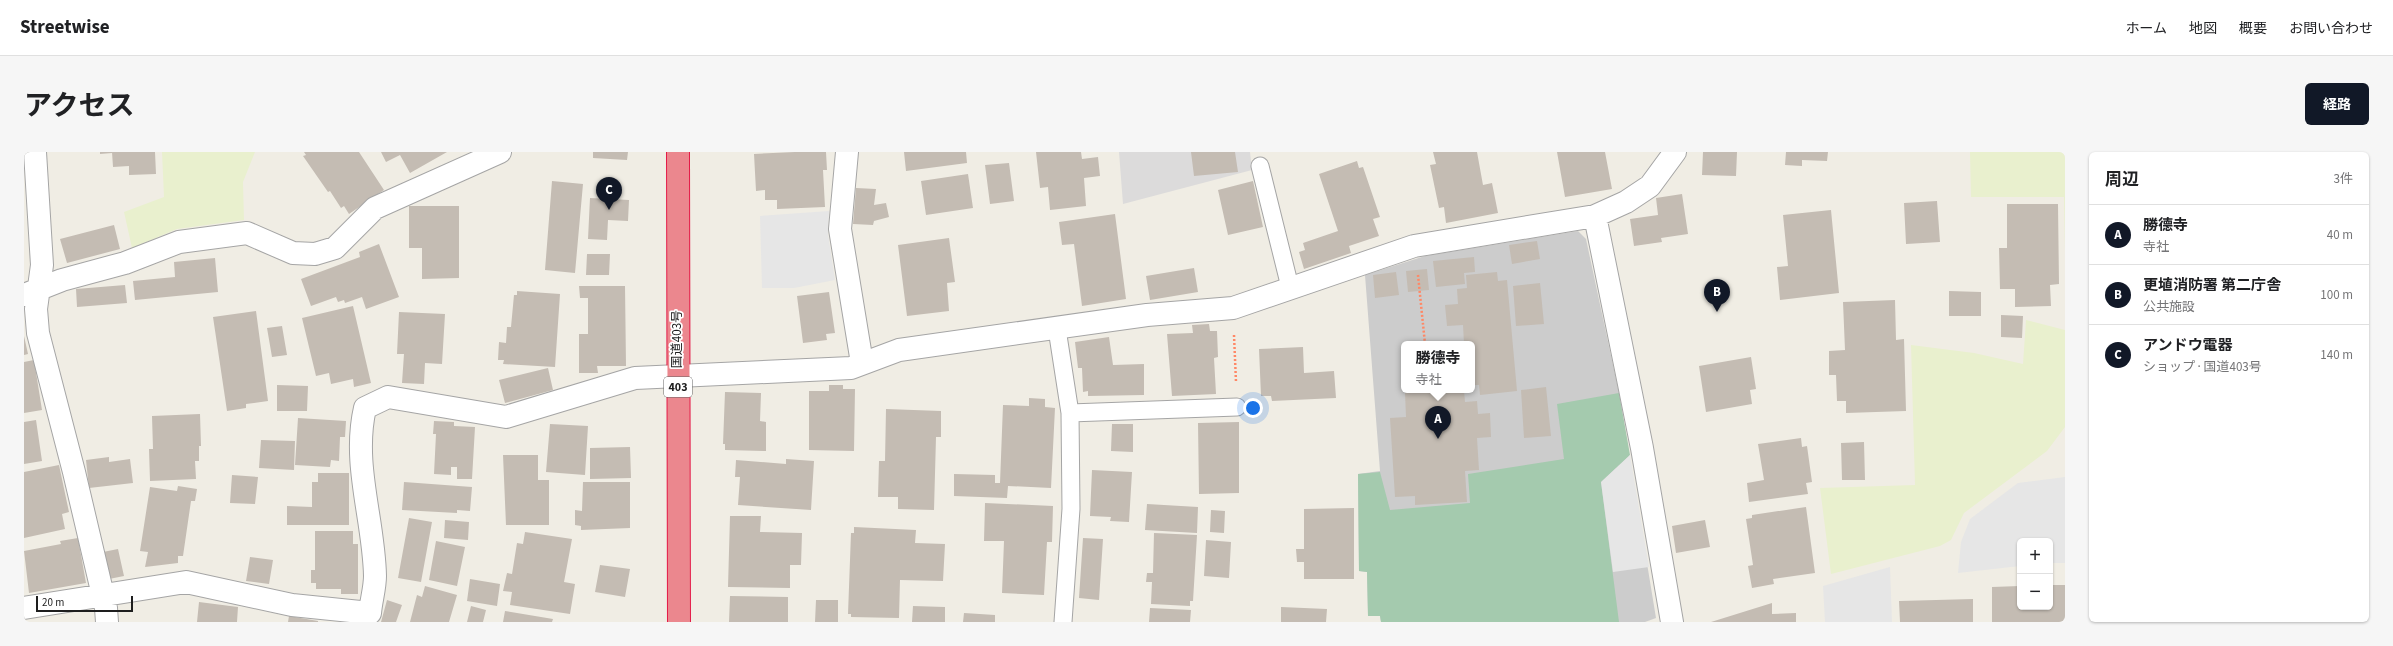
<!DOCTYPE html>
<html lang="ja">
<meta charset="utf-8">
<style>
body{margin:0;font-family:"Source Sans 3","Noto Sans JP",sans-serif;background:#f6f6f6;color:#202124}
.controls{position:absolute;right:12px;bottom:12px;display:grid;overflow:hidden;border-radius:6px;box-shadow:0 1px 3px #0004}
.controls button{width:36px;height:36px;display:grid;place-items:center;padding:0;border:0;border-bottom:1px solid #e0e0e0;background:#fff;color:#202124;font:20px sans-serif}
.scale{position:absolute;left:12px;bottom:10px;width:97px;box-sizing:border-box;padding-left:4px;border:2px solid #1e1e1e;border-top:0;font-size:11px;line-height:14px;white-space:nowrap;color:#1e1e1e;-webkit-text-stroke:3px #fff;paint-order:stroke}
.you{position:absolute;left:1229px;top:256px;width:14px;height:14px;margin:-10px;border:3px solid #fff;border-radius:50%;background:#1a73e8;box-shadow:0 0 0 6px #1a73e833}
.badge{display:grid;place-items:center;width:26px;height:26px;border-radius:50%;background:#111827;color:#fff;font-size:13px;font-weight:700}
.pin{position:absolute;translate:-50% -33px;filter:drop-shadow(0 1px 2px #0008)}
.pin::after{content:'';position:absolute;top:21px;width:14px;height:12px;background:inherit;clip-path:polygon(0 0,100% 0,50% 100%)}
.popup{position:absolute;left:1377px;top:189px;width:74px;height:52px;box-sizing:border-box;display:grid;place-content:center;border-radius:6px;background:#fff;filter:drop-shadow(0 1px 3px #0005);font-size:13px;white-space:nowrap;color:#757577}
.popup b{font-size:15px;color:#202124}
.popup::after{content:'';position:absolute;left:50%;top:100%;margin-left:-8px;border:8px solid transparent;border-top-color:#fff}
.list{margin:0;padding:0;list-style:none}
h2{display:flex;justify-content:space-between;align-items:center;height:52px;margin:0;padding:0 16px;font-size:17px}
h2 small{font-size:13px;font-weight:400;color:#757577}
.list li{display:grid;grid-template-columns:26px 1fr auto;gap:12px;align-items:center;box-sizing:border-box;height:60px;padding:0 16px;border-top:1px solid #e0e0e0}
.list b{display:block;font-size:15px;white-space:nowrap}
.list p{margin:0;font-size:13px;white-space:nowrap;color:#757577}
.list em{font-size:13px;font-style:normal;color:#757577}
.map{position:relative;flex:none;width:2041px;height:470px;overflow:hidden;border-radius:6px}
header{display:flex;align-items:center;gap:24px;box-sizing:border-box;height:56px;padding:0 20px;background:#fff;border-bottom:1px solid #e0e0e0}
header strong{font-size:19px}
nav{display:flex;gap:22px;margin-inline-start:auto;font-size:14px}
.intro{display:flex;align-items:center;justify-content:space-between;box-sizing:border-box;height:96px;padding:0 24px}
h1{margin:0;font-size:28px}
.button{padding:10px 18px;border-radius:6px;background:#111827;color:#fff;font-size:14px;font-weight:700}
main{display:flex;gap:24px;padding:0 24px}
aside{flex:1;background:#fff;border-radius:6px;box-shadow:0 1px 3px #0004}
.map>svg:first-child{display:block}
.residential{fill:#dcdbdb}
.religious{fill:#ccc;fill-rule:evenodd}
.farmland{fill:#e9f0ce}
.cemetery{fill:#a4caae}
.parking{fill:#e6e6e6}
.building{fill:#c4bcb3}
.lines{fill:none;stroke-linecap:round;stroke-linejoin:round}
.lane-casing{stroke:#a5a5a5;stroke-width:19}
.street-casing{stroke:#a5a5a5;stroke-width:24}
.highway-casing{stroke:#e41a47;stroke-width:24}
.path{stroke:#f86;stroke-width:2.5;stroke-dasharray:2 2;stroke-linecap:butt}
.lane{stroke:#fff;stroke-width:17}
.street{stroke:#fff;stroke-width:22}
.highway{stroke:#eb878e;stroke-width:22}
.labels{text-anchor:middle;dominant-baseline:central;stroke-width:3.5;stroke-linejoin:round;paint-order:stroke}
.shield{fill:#fff;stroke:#626262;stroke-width:1}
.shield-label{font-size:12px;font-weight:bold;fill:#1e1e1e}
.street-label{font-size:13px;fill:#1e1e1e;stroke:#fff}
</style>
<header>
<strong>Streetwise</strong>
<nav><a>ホーム</a><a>地図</a><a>概要</a><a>お問い合わせ</a></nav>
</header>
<div class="intro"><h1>アクセス</h1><a class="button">経路</a></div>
<main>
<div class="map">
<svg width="2041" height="470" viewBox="0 0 2041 470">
<rect width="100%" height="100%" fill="#f0ede4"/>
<path class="residential" d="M1095,0H1226L1228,18L1099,52Z"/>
<path class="religious" d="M1554,79L1562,87L1595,241L1632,466L1621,470H1357L1356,464H1344L1343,420L1335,419L1334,322L1356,319L1341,123L1401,104ZM1380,192H1448V238H1380Z"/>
<path class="farmland" d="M138,0H231L219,30L220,68L153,77L108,96L100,60L140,45Z
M1946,0H2041V99L2040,45H1947Z
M2002,168L2041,178V275L2023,299L1940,361L1927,388L1916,394L1807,422L1796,336L1891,333L1887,193L1950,201L1999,212Z"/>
<path class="cemetery" d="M1595,241L1606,303L1577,330L1595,470H1357L1356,464H1344L1343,420L1335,419L1334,322L1356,320L1366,358L1446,351L1444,322L1540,307L1533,252Z"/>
<path class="parking" d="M805,59L804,82L811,128L770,136H738L736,64Z
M1606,303L1625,415L1589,420L1577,330Z
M2041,325V411H2026V389H1996V414L1934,421L1937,390L1946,367L1994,331Z
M1866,415L1868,470H1801L1799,434Z"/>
<path class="building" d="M76,0H88V1L76,2Z
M88,0H131L132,22L105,23V14L89,15Z
M280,0H335L360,38L325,62L320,54L317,56L306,39L304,40L279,4L282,3Z
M357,0H423L386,21L376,3L362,10Z
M569,0H604L603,8L569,6Z
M771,0H802L803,18H799L801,55L753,57V48H741V38L732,39L730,2Z
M880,0H942L943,11L882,19Z
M1012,0H1057L1058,7L1074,5L1076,24L1060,26L1062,54L1026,58L1024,35L1016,36Z
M1167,0H1211L1214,20L1170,24Z
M1409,0H1453L1459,33L1468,31L1474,61L1422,71L1420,55L1415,56L1406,13L1412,12Z
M1533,0H1581L1588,37L1541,45Z
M1679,0H1713L1712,24L1678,23Z
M1762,0H1804L1803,9L1778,8V14L1761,13Z
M1333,9L1335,16L1339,15L1356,65L1349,67L1355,84L1325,94L1327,101L1280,117L1275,100L1281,98L1279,91L1314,79L1295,22Z
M985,11L990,49L966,52L961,13Z
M944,22L949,56L902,63L897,29Z
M528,29L559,32L551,121L521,118Z
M1229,29L1239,75L1204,83L1194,38Z
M832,36L852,37L850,53L862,51L865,65L850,69L849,73L829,72Z
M1658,42L1664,82L1637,86L1638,90L1610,94L1606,67L1634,63L1632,46Z
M566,46L605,48L604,69L584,68L583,88L564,87Z
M1913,49L1916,90L1882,92L1880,51Z
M1983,52H2034L2035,132L2026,133L2027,154L1991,155V137H1976L1975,96H1983Z
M385,54H435V126L398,127V96H385Z
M1807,58L1815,141L1756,148L1753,115L1764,114L1759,63Z
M1091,62L1102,147L1058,154L1050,92L1038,93L1035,70Z
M90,73L96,97L43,111L36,87Z
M925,86L931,130L923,131L925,159L883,164L874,93Z
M1513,89L1516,107L1488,112L1485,93Z
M355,92L375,145L342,157L338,145L321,151L320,148L314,150L312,145L287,154L277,127L336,105L335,100Z
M563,102H586L585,123H562Z
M1450,105L1451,120L1440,121L1441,132L1412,135L1409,109Z
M191,106L194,140L111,148L109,129L151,125L150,110Z
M1170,116L1174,140L1126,148L1122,124Z
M1403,117L1405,138L1384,140L1382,119Z
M1372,120L1375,143L1351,146L1349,123Z
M1473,120L1474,129L1483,128L1493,239L1456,243L1455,233H1448V192H1440L1439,173L1423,174L1421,153L1434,152L1433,137L1443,136L1442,123Z
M1516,131L1520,172L1492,174L1489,134Z
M101,133L103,151L53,155L52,137Z
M555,134H601L602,214H573L574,221H555V182H564V146H556Z
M493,139L536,142L531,215L479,212L480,208H474L475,190L482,191L483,175H487L490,143H493Z
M1925,139L1957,140V164H1925Z
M805,140L811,181L802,182L803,188L779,191L773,144Z
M1871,148L1872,188L1880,187L1882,259L1822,261V249H1813L1812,223H1805V199L1821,198L1819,150Z
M329,154L347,231L330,235L329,227L307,232L305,221L292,224L278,166Z
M232,159L244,249L222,252V256L203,259L189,165Z
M375,160L421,162L418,212L401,211L400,232L378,231L380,202H373Z
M1977,163L1999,164L1998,186L1977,185Z
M1185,172L1186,179H1193L1194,205L1190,206L1192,242L1148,244L1143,182L1169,181L1168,173Z
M258,174L263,203L248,205L243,176Z
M0,184L4,202L0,203Z
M1085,185L1089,213L1120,212V243L1064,244V239L1059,240L1058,216H1054L1051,190Z
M1279,195L1280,221L1310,219L1312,246L1248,249L1247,244H1237L1235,197Z
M1727,205L1732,237L1726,238L1728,252L1682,260L1675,214Z
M10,208L18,258L0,261V210Z
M524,216L529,238L481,251L475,228Z
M253,233L284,234L283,259H253Z
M805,233H819V237H831L830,299L785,298V239H805Z
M1522,235L1527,284L1500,286L1497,238Z
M1422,238H1440L1441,250L1453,249L1454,262L1466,261L1467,285L1453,286L1455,318L1441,319L1443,350L1391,353V344L1371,345L1366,266L1382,265L1381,241Z
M701,240L737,241L736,269L742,270V299L701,298V292H699Z
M1005,246L1021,247V255L1031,256L1027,336L984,334L983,346L930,344V322L971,323V331H976L979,253L1005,254Z
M862,257L917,259V285H912L910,358L874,357V345H854L855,309H861Z
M176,262L177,294H175V309H171L172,327L126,329L125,297H129L128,264Z
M274,266L322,269L321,285H316L315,309L307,308L306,315L271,313Z
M12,268L18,309L0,312V270Z
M410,269L430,270V274L451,275L448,327H433V315H427V323L410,322L412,282H409Z
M1215,270V341L1175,342L1174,271Z
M526,272L564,274L561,323L522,320Z
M1088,272H1109V300L1087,299Z
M1777,286L1778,295L1783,294L1788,330L1782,331L1784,342L1725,350L1723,331L1740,328L1734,292Z
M237,288L271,289L270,318L235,316Z
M1840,290L1841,328H1818L1817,291Z
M606,295L607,326L566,327V296Z
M479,303H514V328H525V373H482Z
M85,305V310L106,307L109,331L65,336L62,308Z
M762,307L790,309L787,358L714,353L716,325H711L712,308L762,312Z
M35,313L45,360L38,362L41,377L0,386V320Z
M1068,318L1108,320L1105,370L1086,369L1087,365L1066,364Z
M294,321H325V373H263V354L288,355V330H294Z
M208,323L234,325L231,352L206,351Z
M380,330L448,335L446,359L433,358V361L378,358Z
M559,330H606V376L557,378V374L551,373V358L558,359Z
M154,334L173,337L171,349H167L159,404H154V411L121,415L124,400L116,399L126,335L153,339Z
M961,351L1029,354L1028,390H1023L1020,443L978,441L980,389H960Z
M1123,352L1174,355L1173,381L1121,378Z
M1782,355L1791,421L1749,427L1750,432L1728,436L1724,414L1729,413L1722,367L1728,366V363Z
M1330,356V427H1280V410H1273L1272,397H1280V357Z
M1187,358L1201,359L1200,381L1186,380Z
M706,364H737L736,380L778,381L777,413H766V436L704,435Z
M385,366L408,370L397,430L374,426Z
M421,368L445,370L444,388L420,386Z
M1681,368L1686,395L1652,401L1648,374Z
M830,375L892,378L891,391L921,392L919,429L876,428L875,466L827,465V462H824L827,381H830Z
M291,379H329V392H334V442H317V437H292V431H287V418H291Z
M501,380L548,387L540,430L551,432L546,462L486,453L488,440L479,439L483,421L488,422L493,391L499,392Z
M1130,381L1173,383L1169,449H1166V454L1127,452L1128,430H1122L1123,421H1129Z
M54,386L62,431L5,441L0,399L37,392L36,389Z
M1059,386L1079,387L1075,448L1055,446Z
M1182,388L1207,390L1205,426L1180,424Z
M412,389L441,395L433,434L405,428Z
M94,397L100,424L85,427L79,400Z
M226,405L249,408L245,432L222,429Z
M576,413L606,417L601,445L571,440Z
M446,427L476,432L473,454L443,449Z
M2026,433H2041V470H1968V435L1996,434V455H2026Z
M401,434L433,443L425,470H386L393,443L398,445Z
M706,444L764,445V470H705Z
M1949,447V470H1876L1875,449Z
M363,448L378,453L372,470H357Z
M792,448H814V470H791Z
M175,450L214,455L213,470H173Z
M1748,451V462L1772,461V470H1687Z
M447,454L462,458L459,470H443Z
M889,454L921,455V470H888Z
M1257,455L1303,457L1302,470H1257Z
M1126,456L1167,458L1166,470H1125Z
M481,459L529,467L528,470H479Z
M940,461L971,463V470H939Z
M265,464L294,469V470H264Z"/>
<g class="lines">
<g class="lane-casing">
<path id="lane" d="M1236,14L1266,135
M1033,177L1046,261L1047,357L1039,470
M1046,261L1213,255"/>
</g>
<g class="street-casing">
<path id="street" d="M11,0L18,113L12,157L14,181L50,320L82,456L83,470
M823,0L816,77L838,211
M1571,64L1618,296L1648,470
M0,143L38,128L101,111L155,90L223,81L269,101L291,102L311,96L351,56L476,0
M0,456L162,430L268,453L346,461C347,449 351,436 351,424C350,368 328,312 341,256L364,245L482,265L611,226L827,216L875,198L1123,163L1209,156L1390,94L1571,64L1602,50L1626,34L1651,0"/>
</g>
<g class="highway-casing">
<path id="highway" d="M654,0L655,470"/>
</g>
<path class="path" d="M1394,123L1401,192
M1210,183L1212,230"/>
<use href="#lane" class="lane"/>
<use href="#street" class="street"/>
<use href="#highway" class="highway"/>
</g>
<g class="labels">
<rect class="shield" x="640" y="225" width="28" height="20" rx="3"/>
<g class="shield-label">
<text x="654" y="235">403</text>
</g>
<g class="street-label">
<text transform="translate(653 187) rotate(-90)">国道403号</text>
</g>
</g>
</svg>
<div class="controls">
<button>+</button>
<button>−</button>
</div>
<div class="scale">20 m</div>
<div class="you"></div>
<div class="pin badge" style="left:1414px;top:287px">A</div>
<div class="popup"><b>勝德寺</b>寺社</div>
<div class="pin badge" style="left:1693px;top:160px">B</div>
<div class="pin badge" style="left:585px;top:58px">C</div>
</div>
<aside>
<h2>周辺<small>3件</small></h2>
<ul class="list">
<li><span class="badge">A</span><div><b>勝德寺</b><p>寺社</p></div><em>40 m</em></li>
<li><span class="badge">B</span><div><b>更埴消防署 第二庁舎</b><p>公共施設</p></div><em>100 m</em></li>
<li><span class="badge">C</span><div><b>アンドウ電器</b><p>ショップ · 国道403号</p></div><em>140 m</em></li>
</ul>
</aside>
</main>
